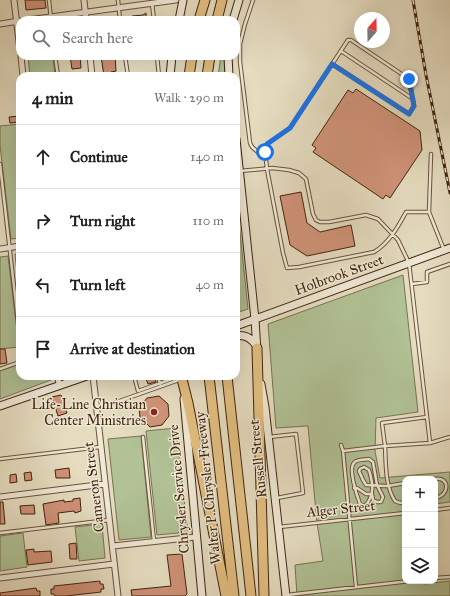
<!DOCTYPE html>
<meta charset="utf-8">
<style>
body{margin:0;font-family:"IM FELL Great Primer",serif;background:#f6f6f6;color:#202124}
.controls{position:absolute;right:12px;bottom:12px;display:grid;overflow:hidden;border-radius:8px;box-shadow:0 4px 16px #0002}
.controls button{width:36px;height:36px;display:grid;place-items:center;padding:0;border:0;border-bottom:1px solid #e0e0e0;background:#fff;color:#202124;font:20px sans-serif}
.compass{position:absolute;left:354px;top:12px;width:36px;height:36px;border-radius:50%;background:#fff;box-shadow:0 4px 16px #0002;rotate:20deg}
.stop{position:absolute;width:12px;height:12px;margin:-9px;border:3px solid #1a73e8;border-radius:50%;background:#fff}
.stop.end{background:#1a73e8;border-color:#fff;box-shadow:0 1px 4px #0008}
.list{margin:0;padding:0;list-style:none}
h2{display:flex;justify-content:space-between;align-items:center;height:52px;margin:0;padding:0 16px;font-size:17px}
h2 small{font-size:13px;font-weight:400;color:#757577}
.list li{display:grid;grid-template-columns:26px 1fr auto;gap:12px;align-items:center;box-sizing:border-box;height:64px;padding:0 16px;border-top:1px solid #e0e0e0}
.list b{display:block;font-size:15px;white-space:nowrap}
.list em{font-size:13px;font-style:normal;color:#757577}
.icon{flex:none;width:22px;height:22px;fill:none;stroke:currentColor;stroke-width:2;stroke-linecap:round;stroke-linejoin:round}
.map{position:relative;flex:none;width:450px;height:596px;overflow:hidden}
.search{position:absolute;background:#fff;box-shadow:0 4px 16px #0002;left:16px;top:16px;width:224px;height:44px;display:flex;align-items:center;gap:10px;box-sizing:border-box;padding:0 14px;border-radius:12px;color:#757577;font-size:15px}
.panel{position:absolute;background:#fff;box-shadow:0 4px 16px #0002;left:16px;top:72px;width:224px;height:308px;border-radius:12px}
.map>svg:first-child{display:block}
.green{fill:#b1c296;stroke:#797452}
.building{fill:#d09379;stroke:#41250d}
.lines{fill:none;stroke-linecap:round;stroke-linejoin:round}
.lane-casing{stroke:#6a533a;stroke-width:4.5}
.street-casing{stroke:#6a533a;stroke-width:7}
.secondary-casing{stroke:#41250d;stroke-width:9}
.highway-casing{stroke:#41250d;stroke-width:11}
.lane{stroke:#efe9d7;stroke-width:2.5}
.street{stroke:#efe9d7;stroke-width:5}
.secondary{stroke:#efe9d7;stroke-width:7}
.highway{stroke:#e3be80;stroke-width:9}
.rail-casing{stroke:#41250d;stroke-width:3}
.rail{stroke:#efe9d7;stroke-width:1.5;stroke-dasharray:4.5;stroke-linecap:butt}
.route{stroke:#1a73e8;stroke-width:5}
.poi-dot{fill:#8f2418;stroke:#efe9d7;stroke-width:1.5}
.labels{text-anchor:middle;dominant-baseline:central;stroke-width:3;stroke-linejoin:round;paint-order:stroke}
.street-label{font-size:14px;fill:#41250d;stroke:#efe9d7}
.poi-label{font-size:14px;fill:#41250d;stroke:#efe9d7;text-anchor:end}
</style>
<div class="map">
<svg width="450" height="596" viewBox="0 0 450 596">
<rect width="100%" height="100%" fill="#e6ddc1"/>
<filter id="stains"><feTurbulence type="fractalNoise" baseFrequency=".005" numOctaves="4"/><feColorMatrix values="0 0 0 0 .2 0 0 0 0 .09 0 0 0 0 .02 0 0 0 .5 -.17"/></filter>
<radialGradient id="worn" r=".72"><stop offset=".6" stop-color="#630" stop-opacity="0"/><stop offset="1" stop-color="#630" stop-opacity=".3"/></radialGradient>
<path class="green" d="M28,56H53L55,76H30Z
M221,56H224L225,76H218Z
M20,124V238L11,239L0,145V126Z
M236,194L248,309L236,313Z
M20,253V291H19L15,254Z
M8,256L19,347L0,349V257Z
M403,275L418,412L376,418L375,451L380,478L450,472V502L435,504V479H405V581H423L424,584L450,581V596H297L295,565L323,561L317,523L308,426L276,428L268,324Z
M20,364V376H51V380L0,399V371Z
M176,428L188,532L157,535L146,431Z
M141,436L151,537L119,540L108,439Z
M102,524L105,558L79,561L75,527Z
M23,533L27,567L0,571V536Z"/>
<path class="building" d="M25,0H45L46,8L26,10Z
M146,13V20H133L132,16L143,15Z
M70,56H80L81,68L72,69Z
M101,56H115L116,71L111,72V76H104Z
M356,89L420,131L422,150L390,198L386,195L383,199L313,152L316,148L312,145L348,90L353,93Z
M20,116V122L10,123L9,117Z
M301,192L307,223L320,232L351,225L355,246L307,256L290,245L280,196Z
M0,349H5L7,363L0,364Z
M145,376H154L156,382L148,384Z
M61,395L67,413L58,416L52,397Z
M159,396L168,404L169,416L162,425L150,427L140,417L139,408L147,398Z
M69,468L70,478H56L55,470Z
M31,472L32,480L25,481L24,473Z
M16,474L17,482L10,483V475Z
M80,498L81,511L75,513L74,511L58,513L59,523L46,525L43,504L64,500V502L73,501V499Z
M0,502H3L5,524H0Z
M34,505L35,514H21L20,506Z
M76,543L77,559H70L69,544Z
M34,549V552L51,551L52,562L28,565L26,550Z
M182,554L187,594L185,596H132L131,590L171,586L167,555Z
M100,581V584H103L104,589H101V592L66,596H55L54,594H51V589H54V586Z
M36,588L37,591H40V596H0V593Z"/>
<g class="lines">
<g class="lane-casing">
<path id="lane" d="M49,0L51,20
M118,0L120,20
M253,0L245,24L240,44V62L250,143L252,147L259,153L265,152
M152,3L154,20
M341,51L413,99
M55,56L58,76
M125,56L128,76
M157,56L159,76
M332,64L409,114L414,106L409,79L351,40H348L290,128L267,144L265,151L267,169L283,253L287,268L299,267L374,252C389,243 398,227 406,212H429
M431,154L429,212L444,250
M0,164L20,339
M240,171L272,168L289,170L299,173L306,179L313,214L316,220L320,222H329L366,215L378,219L398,240L409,263L427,417L382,423L385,446L430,443L427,417
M412,284L427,282V272L450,264
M0,369L20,362
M134,376L138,391L172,379H179
M158,376L160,384
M97,409L179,380
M143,437L154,541
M269,437L296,434L303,493L277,498
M430,443L450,437
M341,445L343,451L356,587
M343,451L385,446C386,465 385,486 395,501L400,503L405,502
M0,459L100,447
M435,479C450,476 450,496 435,498
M354,488H357L366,494H372
M372,494L373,500L377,502H381L383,497L377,485L373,462L369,459C365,460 356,459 354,463C348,469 357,496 360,504L365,506C375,495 373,483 369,470L364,467L360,469L359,471L363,480L366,485C373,485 381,486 388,486C393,485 399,484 405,483
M435,510L450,508
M279,527L405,513
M0,533L109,520
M435,578L450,577
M287,595L410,581"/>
</g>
<g class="street-casing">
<path id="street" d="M14,0L20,50
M84,0L86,20
M28,20L176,0
M0,24L19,21
M21,56L23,76
M90,56L92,76
M0,249L20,246
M58,376L59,386
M93,376L118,596
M0,497L105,484
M113,546L196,537
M0,578L114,564"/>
</g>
<g class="secondary-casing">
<path id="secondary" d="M179,20L183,0
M233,20L239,0
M228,56L229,76
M170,76L172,56
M236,139L255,319L257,352
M236,326L450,248
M236,336C245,334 251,338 256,345
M261,384L265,407L286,596
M184,399L202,596
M0,406L87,376"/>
</g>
<g class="highway-casing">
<path id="highway" d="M199,20L205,0
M217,20L222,0
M189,76L192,56
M207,76L210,56
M257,348L264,596
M209,376L234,596
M227,376L251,596
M182,379L188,403L226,596"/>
</g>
<use href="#lane" class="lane"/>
<use href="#street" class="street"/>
<use href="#secondary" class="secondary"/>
<use href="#highway" class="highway"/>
<g class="rail-casing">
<path id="rail" d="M413,0L426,75L450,193"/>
</g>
<use href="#rail" class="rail"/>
</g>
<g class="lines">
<path class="route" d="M265,152L267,144L290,128L332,64L409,114L414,106L409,79"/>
</g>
<circle class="poi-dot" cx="154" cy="412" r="4"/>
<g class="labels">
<g class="street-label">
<text transform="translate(339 275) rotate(-20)">Holbrook Street</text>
<text transform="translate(258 459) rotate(-96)">Russell Street</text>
<text transform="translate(94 487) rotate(-97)">Cameron Street</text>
<text transform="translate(208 488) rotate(-96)">Walter P. Chrysler Freeway</text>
<text transform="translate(179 489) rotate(-95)">Chrysler Service Drive</text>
<text transform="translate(341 509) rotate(-6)">Alger Street</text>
</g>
<g class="poi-label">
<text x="146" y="404">Life-Line Christian<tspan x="146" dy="16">Center Ministries</tspan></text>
</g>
</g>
<rect width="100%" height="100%" filter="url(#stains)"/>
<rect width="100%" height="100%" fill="url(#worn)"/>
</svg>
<div class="controls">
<button>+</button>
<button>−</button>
<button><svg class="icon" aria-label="layers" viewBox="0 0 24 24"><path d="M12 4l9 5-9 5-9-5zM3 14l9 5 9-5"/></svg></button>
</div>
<svg class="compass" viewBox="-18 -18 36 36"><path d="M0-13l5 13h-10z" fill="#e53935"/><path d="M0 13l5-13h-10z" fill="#757577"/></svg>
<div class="stop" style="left:265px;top:152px"></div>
<div class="stop end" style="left:409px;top:79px"></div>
<div class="search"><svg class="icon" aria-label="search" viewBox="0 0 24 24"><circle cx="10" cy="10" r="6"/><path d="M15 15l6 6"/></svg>Search here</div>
<section class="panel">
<h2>4 min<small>Walk · 290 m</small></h2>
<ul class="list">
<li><svg class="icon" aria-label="ahead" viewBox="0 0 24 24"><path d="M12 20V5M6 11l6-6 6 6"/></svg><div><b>Continue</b></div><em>140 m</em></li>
<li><svg class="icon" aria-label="right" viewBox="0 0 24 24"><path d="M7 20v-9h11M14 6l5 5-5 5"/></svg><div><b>Turn right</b></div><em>110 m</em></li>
<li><svg class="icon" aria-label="left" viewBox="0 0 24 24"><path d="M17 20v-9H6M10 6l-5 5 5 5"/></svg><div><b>Turn left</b></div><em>40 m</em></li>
<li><svg class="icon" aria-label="arrive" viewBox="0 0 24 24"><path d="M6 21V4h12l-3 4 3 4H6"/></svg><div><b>Arrive at destination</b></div></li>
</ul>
</section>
</div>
